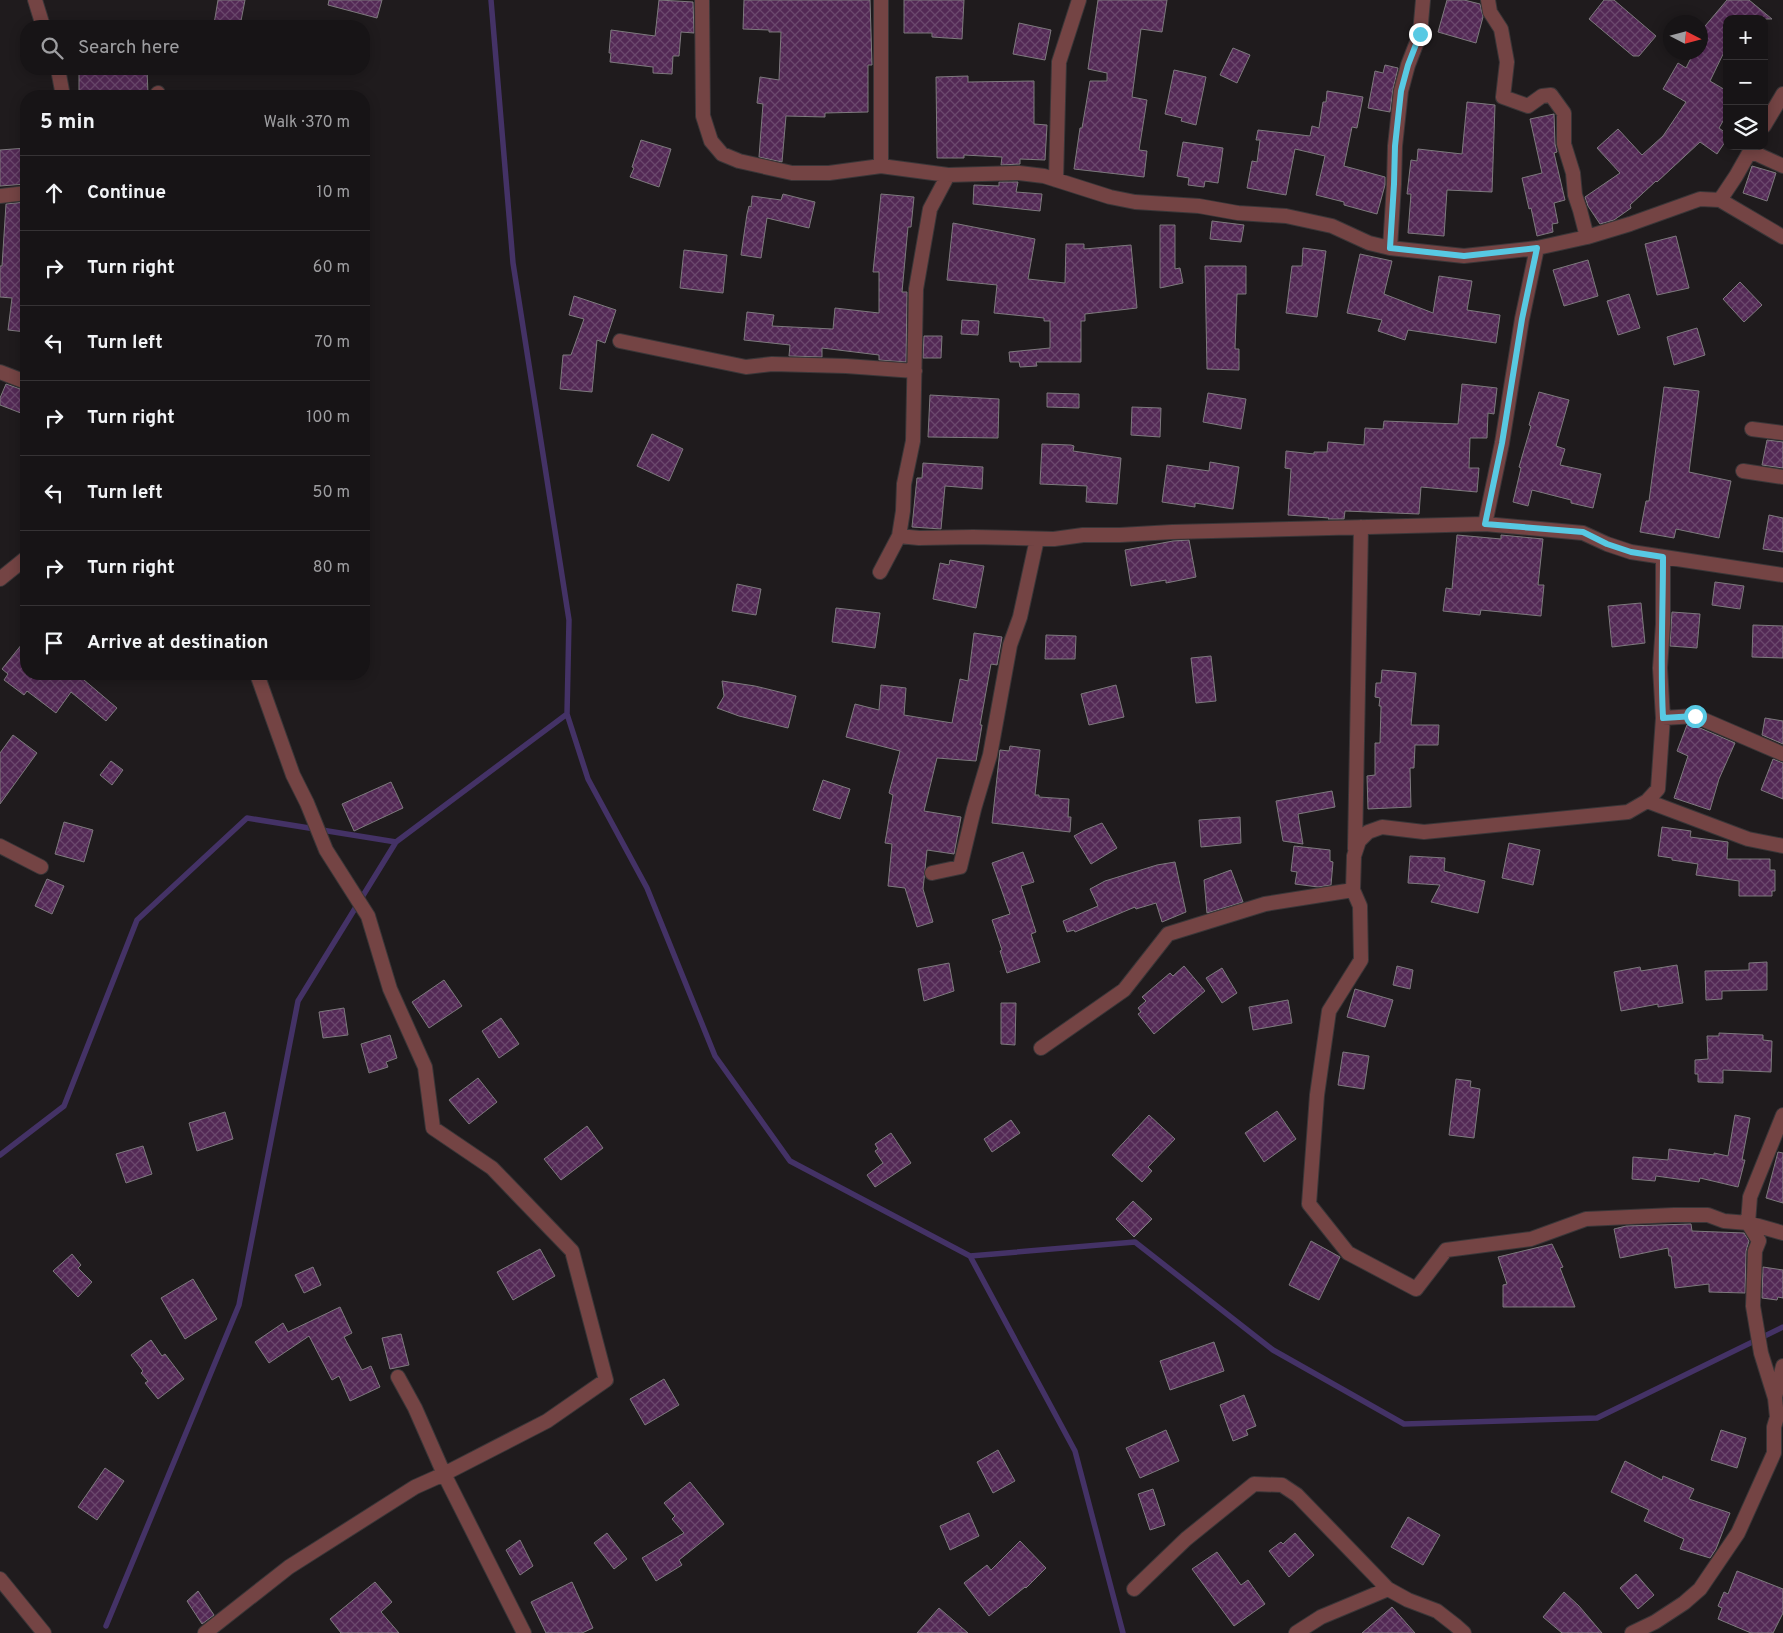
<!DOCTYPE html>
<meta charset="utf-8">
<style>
body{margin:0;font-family:Overpass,sans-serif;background:#201d1f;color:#f1f3f6}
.controls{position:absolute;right:15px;top:15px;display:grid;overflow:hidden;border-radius:10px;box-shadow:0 2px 12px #0003}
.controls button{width:45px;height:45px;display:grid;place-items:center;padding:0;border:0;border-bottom:1px solid #363335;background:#171416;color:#f1f3f6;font:25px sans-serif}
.compass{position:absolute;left:1663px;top:15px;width:45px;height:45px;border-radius:50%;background:#171416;box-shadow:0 2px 12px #0003;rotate:96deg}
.stop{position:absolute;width:15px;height:15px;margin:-11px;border:4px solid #58c9e3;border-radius:50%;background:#fff}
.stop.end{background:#58c9e3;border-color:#fff;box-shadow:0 1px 5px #0008}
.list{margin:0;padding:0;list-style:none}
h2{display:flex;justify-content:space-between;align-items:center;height:65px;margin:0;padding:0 20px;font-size:21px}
h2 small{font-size:16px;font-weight:400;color:#9e9ea1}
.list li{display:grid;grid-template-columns:32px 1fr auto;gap:15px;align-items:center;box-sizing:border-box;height:75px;padding:0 20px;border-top:1px solid #363335}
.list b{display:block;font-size:19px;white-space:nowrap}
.list em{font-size:16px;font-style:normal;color:#9e9ea1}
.icon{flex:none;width:28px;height:28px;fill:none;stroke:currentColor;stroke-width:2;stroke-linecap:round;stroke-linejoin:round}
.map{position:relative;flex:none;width:1783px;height:1633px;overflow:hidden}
.search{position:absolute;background:#171416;box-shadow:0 2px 12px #0003;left:20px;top:20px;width:350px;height:55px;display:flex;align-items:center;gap:12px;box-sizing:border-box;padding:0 18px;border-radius:20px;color:#9e9ea1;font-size:19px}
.panel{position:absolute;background:#171416;box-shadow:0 2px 12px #0003;left:20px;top:90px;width:350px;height:590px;border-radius:20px}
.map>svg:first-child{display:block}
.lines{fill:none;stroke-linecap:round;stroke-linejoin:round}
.stream{stroke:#443266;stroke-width:5.5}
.building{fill:url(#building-cross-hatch);stroke:#7d797d}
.minor-casing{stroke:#3a3638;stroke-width:16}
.minor{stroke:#744444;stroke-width:14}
.route{stroke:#58c9e3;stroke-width:6}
</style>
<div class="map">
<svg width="1783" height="1633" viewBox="0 0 1783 1633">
<defs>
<pattern id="building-cross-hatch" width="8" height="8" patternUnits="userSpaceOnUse" patternTransform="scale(1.25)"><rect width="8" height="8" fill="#532955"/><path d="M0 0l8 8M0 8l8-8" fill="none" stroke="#6b486d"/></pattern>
</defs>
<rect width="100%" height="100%" fill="#1f1b1d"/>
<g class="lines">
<path class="stream" d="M567,714L588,779L647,888L715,1056L790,1161L970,1256L1075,1451L1123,1633
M0,1155L64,1106L137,920L247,818L396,842
M970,1256L1135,1242L1273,1350L1404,1424L1597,1418L1783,1327
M106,1626L239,1305L298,1001L396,842L567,714L569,620L513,263L491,0"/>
</g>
<path class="building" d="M218,0H245L240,26L214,24Z
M329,0H382L377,18L328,5Z
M659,0L693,2L694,33L681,32L679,56H673L672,74L653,73V67L610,62L611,53H609L611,30L655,36Z
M744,0H870L872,65H868V112L825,113V117L786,116L782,162L759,157L763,104L757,103L760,77L779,80L781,32H769V30L743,29Z
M904,0H964L962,39L932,37V33H904Z
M1098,0H1167L1162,32L1141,29L1132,97L1147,100L1139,150L1147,151L1144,177L1074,169L1080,128H1082L1090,81H1107V73L1088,69Z
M1447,0H1464L1480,4L1483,17L1476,43L1438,32Z
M1604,0H1614L1656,36L1639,56H1633L1589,19Z
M1727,0H1749L1772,19H1727V46L1710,81L1727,91V114L1719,128L1727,134V139L1717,154L1700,142L1657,182L1656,181L1630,205L1631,208L1614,220L1600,224L1588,206L1585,197L1620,173L1597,148L1618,129L1642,155L1663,136L1686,102L1663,89L1678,63L1686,68L1694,52H1700V32Z
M1019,23L1051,30L1045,60L1013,54Z
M1233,48L1250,55L1237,83L1220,75Z
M1385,65L1398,68L1393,89L1390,112L1368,108L1375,71L1383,73Z
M79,69H147L148,94L116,95L115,92L79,91Z
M1174,70L1206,77L1196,125L1181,121L1182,118L1165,114Z
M968,76V82L1034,81V124L1047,125L1045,160L1020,159V164L1001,165L1002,157L964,155V158H937L936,77Z
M1327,91L1363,97L1357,128L1352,127L1344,166L1385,177V185L1377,214L1344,205V202L1316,195L1325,156L1295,149L1286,195L1247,188L1252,161L1257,162L1260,140H1256L1258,130L1310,136L1312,126L1319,128L1323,102H1326Z
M1467,102L1495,105L1492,192L1447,190L1444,236L1408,233L1411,194H1407L1411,160L1417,161L1418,149L1462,154Z
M1554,114L1555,144L1557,152L1554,153L1565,200L1554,203L1558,223L1552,224L1553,232L1537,236L1531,208L1529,209L1522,178L1542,173L1530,119Z
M641,140L671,149L659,187L630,177L634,168L632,167Z
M1183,142L1223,148L1218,183L1205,181L1204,187L1188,185L1189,178L1177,176Z
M26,148V184L0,186V150Z
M1752,166L1776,173L1767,201L1743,193Z
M999,182H1018L1016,192L1042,194L1040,211L973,204L974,185L999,186Z
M783,194L815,202L809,228L767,218L761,258L741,255L747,214L749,206L751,207L752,196L781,200Z
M881,194L914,197L911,227H908L902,292H907L906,362L879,360V355L822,348V357L789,356L790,345L744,340L747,312L774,315L772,326L833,329L835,308L879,313V272H873Z
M26,202V241L23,260H26V332L8,330L12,298L0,297V266H2L6,204Z
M1212,221L1244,225L1241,242L1210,239Z
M953,223L1035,239L1028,279L1065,283L1066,244H1084V249L1131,245L1137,308L1085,314V321H1081V362H1036L1037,366L1020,367L1019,362H1010L1009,352L1050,348V321H1044V318L994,313L997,285L947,280Z
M1160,225H1175V269L1180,268L1183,283L1160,288Z
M1676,236L1689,288L1657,295L1645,244Z
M1303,248L1326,251L1317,317L1286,313L1292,266H1302Z
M684,250L727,255L723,293L680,288Z
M1360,254L1392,261L1384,294L1433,313L1439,276L1472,281L1467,310L1500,315L1496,343L1408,330L1405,340L1378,331L1382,320L1347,313Z
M1588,260L1598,296L1564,306L1553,270Z
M1205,266H1246V294H1237L1235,349H1239V370L1207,369Z
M1740,282L1762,305L1744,322L1723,299Z
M1629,294L1640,328L1618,335L1607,301Z
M574,296L616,310L605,343L597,340L592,392L560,389L563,355H571L584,319L569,315Z
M962,320L979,321L978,335L961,334Z
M1697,328L1705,355L1674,365L1667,337Z
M924,336H942L941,358H923Z
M6,384L26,391V415L0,405V398Z
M1462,384L1497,388L1494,414L1488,413L1487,438H1470L1469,468H1479L1477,492L1421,487L1419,514L1345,511L1344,519H1328L1329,518L1288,515L1291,469L1285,468L1286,451L1314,454V452H1327L1328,442L1364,445L1365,428L1383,429L1384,421L1458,424Z
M1664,387L1699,391L1689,472L1731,481L1719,538L1676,529L1674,538L1640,532L1646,501H1649Z
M1539,392L1569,400L1556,446L1565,449L1560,465L1601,474L1593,508L1571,503V500L1532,490L1528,506L1513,502L1521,468L1519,467L1531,426L1529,425Z
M1047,393L1079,394V408L1047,407Z
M1208,393L1246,399L1241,429L1203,422Z
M930,395L999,399L998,438L928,437Z
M1132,407L1161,408L1160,437L1131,435Z
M652,434L683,449L669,481L637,466Z
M1767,440L1783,442V468L1762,465Z
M1042,444L1071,445L1074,446L1073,451L1121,458L1117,504L1086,502L1087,486L1040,484Z
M1210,462L1239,467L1233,509L1195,503V507L1162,502L1167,465L1209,471Z
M923,463L983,467L982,489L945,486L941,529L912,527L917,478H922Z
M1769,515L1783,518V552L1763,549Z
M1457,535L1501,539V535L1543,539L1538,585H1544L1541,616L1481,610L1480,615L1443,611L1446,588L1452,589Z
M1189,540L1196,577L1166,583V580L1131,586L1125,550L1173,541Z
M950,560L984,566L976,608L933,599L940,563L949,565Z
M1715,582L1744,586L1740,609L1712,605Z
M737,584L761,589L756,615L732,611Z
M1641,603L1645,643L1612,647L1608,606Z
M836,608L880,613L875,648L832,642Z
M1672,612L1700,614L1697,648L1670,646Z
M1753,625L1783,626V658L1752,657Z
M974,633L1002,637L997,665L991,664L980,725H982L976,761L937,758L924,811L961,817L954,854L927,850L923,889L933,922L917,927L905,888L888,886L892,844L885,843L893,795L889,793L900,751L846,737L855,704L879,710L881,685L906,688L904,715L952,723L960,679L968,681Z
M1046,635L1076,636L1075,659H1045Z
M26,639V674H77L117,708L106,721L71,692L56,713L27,691L24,695L4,680L8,674L2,669Z
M1211,656L1216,701L1196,703L1191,658Z
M1382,670L1416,673L1411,725H1439L1438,745H1415L1414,768H1410L1411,807L1368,809L1367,776L1375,775V743H1380L1381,706H1379L1380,698L1375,697L1376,683H1381Z
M722,681L755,686L796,696L788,728L739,716L717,708L724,696Z
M1116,685L1124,717L1089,725L1081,694Z
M1765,718L1783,721V744L1762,735Z
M1687,725H1693L1735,743L1719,779L1710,810L1674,798L1688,756L1677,751Z
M13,735L37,753L0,804V753Z
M1010,746L1040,750L1035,795H1039V797L1069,799L1068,817H1071L1070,832L992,823L1000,750L1009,751Z
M1773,759L1783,763V799L1761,790Z
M111,761L123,770L112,785L100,775Z
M823,780L850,789L840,819L813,810Z
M391,782L403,808L354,831L342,804Z
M1332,791L1335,807L1298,814L1303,844L1283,841L1276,801Z
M1240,817L1241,843L1201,847L1199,820Z
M64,822L93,830L84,862L55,854Z
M1102,823L1117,848L1091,864L1074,836L1085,830Z
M1662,827L1691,831L1690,837L1728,842L1727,859H1770V870H1775V891H1772V896H1739V881L1696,875L1698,864L1672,860V858L1658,856Z
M1509,843L1540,850L1533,885L1502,878Z
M1294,846L1330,850V861L1333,862L1331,885L1318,887L1295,884L1297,872L1291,871Z
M1023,852L1034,882L1021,886L1036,932L1031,934L1040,962L1007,973L1000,951L1002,950L992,920L1010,914L992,863Z
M1410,856L1445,858L1444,871L1485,881L1478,913L1431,902L1440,885L1408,883Z
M1175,862L1186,912L1162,922L1156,903L1136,909L1135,907L1075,932L1074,930L1067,932L1063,921L1098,906L1090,889L1105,881L1157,865Z
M1231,870L1243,902L1207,913L1204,880Z
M47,879L64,886L52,914L35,906Z
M1767,962V990L1722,991V999L1706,1000L1705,971L1749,970V963Z
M949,963L954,991L924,1001L918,969Z
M1677,965L1683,1003L1658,1007V1004L1621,1011L1614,972L1640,967L1641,971Z
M1184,966L1205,991L1154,1034L1138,1014L1141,1012L1138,1008L1146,1001L1142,997L1170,973L1173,976Z
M1397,966L1413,970L1410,989L1393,985Z
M1222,968L1237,993L1222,1003L1206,978Z
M444,980L462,1006L429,1028L412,1002Z
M1355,989L1393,1000L1385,1027L1347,1017Z
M1288,1000L1292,1023L1253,1030L1249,1007Z
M1001,1003H1016L1015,1045L1001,1044Z
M344,1008L348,1035L323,1038L319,1012Z
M501,1018L519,1044L499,1058L482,1031Z
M1719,1033L1763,1035V1040L1772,1041L1771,1072L1723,1070V1083L1698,1082V1074H1695V1060L1708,1059L1707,1036H1719Z
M390,1035L397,1058L386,1062L388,1067L369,1073L361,1044Z
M1343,1052L1369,1056L1364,1089L1338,1085Z
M478,1078L497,1102L469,1124L449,1100Z
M1456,1079L1471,1081L1470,1087L1480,1089L1474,1138L1449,1135Z
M1277,1111L1296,1139L1264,1162L1245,1133Z
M225,1112L233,1139L197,1151L189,1123Z
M1149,1115L1175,1139L1148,1167L1152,1171L1142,1182L1112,1155Z
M1735,1115L1750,1118L1742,1160H1745L1738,1187L1700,1178L1699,1182L1656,1176L1655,1181L1632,1179L1633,1157L1668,1160L1669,1149L1714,1155V1153L1728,1156Z
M1011,1120L1020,1133L992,1152L984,1139Z
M587,1126L603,1148L561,1180L544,1159Z
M891,1133L911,1163L875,1187L867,1175L883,1163L875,1151L878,1149L875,1144Z
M143,1146L152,1174L126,1183L116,1154Z
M1778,1152L1783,1153V1203L1766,1198Z
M1133,1201L1152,1219L1134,1237L1116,1219Z
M1691,1224L1692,1231L1744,1233L1749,1241L1746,1251L1745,1293L1709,1292V1284L1675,1288L1671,1256H1669L1668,1248L1620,1258L1614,1229L1626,1226Z
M1311,1241L1340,1257L1319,1300L1289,1285Z
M1552,1244L1563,1267L1560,1268L1575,1307H1503V1285L1507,1284L1498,1257Z
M540,1249L555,1276L513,1300L497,1272Z
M72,1254L81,1265L78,1268L92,1282L78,1297L53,1271Z
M313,1267L321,1285L304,1293L295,1275Z
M1763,1267L1783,1270V1298L1778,1297L1777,1300L1762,1298Z
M193,1279L217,1319L185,1339L161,1298Z
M340,1307L352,1333L344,1337L362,1370L371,1366L380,1387L350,1401L339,1376L332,1380L309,1336L269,1363L255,1342L283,1323L288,1332Z
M401,1334L409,1365L390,1369L382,1338Z
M151,1340L162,1356L165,1354L184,1379L158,1399L145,1383L148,1381L141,1373L143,1371L131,1355Z
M1214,1342L1224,1371L1170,1390L1160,1361Z
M664,1379L679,1405L645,1425L630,1399Z
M1244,1395L1256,1426L1246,1430L1248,1435L1233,1441L1220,1405Z
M1166,1430L1179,1461L1140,1478L1126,1448Z
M1721,1430L1746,1438L1737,1468L1711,1460Z
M998,1450L1015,1481L993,1493L977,1462Z
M1625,1461L1662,1480L1663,1476L1694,1489L1689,1499L1730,1513L1716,1549L1710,1558L1680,1549L1684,1539L1644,1521L1649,1510L1611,1492Z
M105,1468L124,1481L97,1520L78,1507Z
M690,1482L724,1524L679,1560L682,1565L656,1581L642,1558L684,1533L672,1519L675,1516L664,1503Z
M1153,1489L1165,1525L1150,1530L1138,1494Z
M969,1513L979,1536L950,1550L940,1526Z
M1408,1517L1440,1535L1423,1565L1391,1547Z
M607,1533L627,1559L614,1569L594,1543Z
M1295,1533L1314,1555L1289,1577L1269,1551L1281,1542L1283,1544Z
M520,1540L533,1566L520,1575L506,1550Z
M1020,1541L1046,1568L1026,1588L1025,1587L989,1616L964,1583L987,1565L991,1570Z
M1217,1552L1241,1585L1248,1580L1265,1604L1234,1626L1192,1569Z
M1737,1571L1783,1589V1613L1773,1633H1751L1718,1619L1722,1608L1718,1606L1724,1592L1728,1594Z
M1636,1574L1654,1595L1638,1609L1620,1588Z
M375,1582L392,1602L381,1612L399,1633H341L330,1619Z
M572,1582L593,1628L582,1633H546L531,1602Z
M198,1591L214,1615L202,1624L187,1601Z
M1564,1592L1579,1606L1602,1633H1562L1543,1617Z
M1392,1607L1415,1633H1362Z
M939,1608L968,1633H917Z"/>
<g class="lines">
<g class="minor-casing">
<path id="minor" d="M35,0L43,26
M702,0L703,116L711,141L722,154L739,161L792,173H829L881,166L948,175L1019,173L1044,176L1110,197L1135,202L1199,206L1238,213L1286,216L1332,226L1369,243L1390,248L1464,256L1537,248L1587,237L1630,224L1700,199L1720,200L1736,176L1753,146
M881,0V166
M1488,0L1490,12L1501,29L1507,62L1503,97L1528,106L1542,96L1551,95L1564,113V144L1573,173L1575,195L1580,210L1587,237
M58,69L63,96
M156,96L158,93
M1764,126L1783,94
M1750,151L1783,166
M1056,180L1059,62L1079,0
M0,196L26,193
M1720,200L1783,237
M1390,248L1394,184L1395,146L1401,91L1408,65L1420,34L1423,0
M1537,248L1522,319L1502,443L1485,524L1583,533L1607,544L1631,552L1783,575
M620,341L746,367L772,364L846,366L915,371
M0,372L26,382
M1752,429L1783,433
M1743,471L1783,477
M899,536L919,538L973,537L1054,539L1083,535H1120L1172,532L1485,524
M1663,557V624L1660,668L1663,718L1658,789L1647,801L1628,812L1424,832L1382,827L1368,832L1359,841L1354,856L1353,890L1360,906L1361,960L1329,1011L1317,1095L1309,1204L1348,1253L1416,1289L1446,1250L1531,1239L1586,1219L1674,1215H1708L1724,1221L1748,1223L1783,1233
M880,572L899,536L903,511L904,484L913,441L916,289L930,209L948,175
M0,579L26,558
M1663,718L1695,716L1783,754
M1647,801L1748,839L1783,846
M0,846L41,867
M1355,849L1361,527
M932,873L960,867L974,809L990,755L1010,645L1020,617L1037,539
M1041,1048L1124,990L1168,934L1265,904L1353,890
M398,1377L415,1408L444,1474L524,1633
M1775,1397L1783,1366
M0,1579L44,1633
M1134,1589L1186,1539L1254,1484L1282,1485L1297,1495L1388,1589L1408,1600L1437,1611L1455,1625L1464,1633
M205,1633L289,1567L415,1487L444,1474L547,1421L606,1380L572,1251L492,1168L433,1128L425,1067L390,989L368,916L326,850L307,803L293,775L257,674
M1296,1633L1321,1617L1388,1589
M1632,1633L1655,1622L1684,1603L1700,1589L1738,1533L1774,1453V1427L1777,1417L1775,1398L1761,1353L1753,1306L1755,1251L1759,1241L1748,1223L1750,1197L1783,1115"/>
</g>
<use href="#minor" class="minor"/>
</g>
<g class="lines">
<path class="route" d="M1420,34L1408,65L1401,91L1395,146L1394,184L1390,248L1464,256L1537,248L1522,319L1502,443L1485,524L1583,532L1607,544L1631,552L1663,557C1663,611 1660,664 1663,718L1695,716"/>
</g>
</svg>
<div class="controls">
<button>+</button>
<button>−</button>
<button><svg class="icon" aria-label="layers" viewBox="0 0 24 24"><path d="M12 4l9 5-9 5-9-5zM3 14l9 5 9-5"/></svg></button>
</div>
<svg class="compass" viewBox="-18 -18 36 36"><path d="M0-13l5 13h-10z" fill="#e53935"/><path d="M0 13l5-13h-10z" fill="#9e9ea1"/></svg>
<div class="stop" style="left:1695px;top:716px"></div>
<div class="stop end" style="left:1420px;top:34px"></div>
<div class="search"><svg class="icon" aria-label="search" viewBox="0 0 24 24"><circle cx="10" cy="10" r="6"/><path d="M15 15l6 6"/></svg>Search here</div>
<section class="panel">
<h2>5 min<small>Walk · 370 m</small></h2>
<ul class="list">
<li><svg class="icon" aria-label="ahead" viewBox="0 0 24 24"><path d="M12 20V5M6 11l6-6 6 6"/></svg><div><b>Continue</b></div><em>10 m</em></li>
<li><svg class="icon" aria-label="right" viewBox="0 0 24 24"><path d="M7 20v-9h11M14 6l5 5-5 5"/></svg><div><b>Turn right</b></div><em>60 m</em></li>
<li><svg class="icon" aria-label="left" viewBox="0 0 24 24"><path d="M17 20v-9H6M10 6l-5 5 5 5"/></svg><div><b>Turn left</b></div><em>70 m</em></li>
<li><svg class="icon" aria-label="right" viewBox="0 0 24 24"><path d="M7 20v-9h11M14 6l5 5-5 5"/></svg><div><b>Turn right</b></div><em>100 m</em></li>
<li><svg class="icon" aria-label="left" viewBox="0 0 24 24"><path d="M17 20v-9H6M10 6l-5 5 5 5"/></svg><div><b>Turn left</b></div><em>50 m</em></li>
<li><svg class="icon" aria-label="right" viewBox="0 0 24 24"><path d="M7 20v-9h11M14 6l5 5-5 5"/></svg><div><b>Turn right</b></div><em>80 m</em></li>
<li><svg class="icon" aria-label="arrive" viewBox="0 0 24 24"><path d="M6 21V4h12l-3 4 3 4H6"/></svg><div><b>Arrive at destination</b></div></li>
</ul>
</section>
</div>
